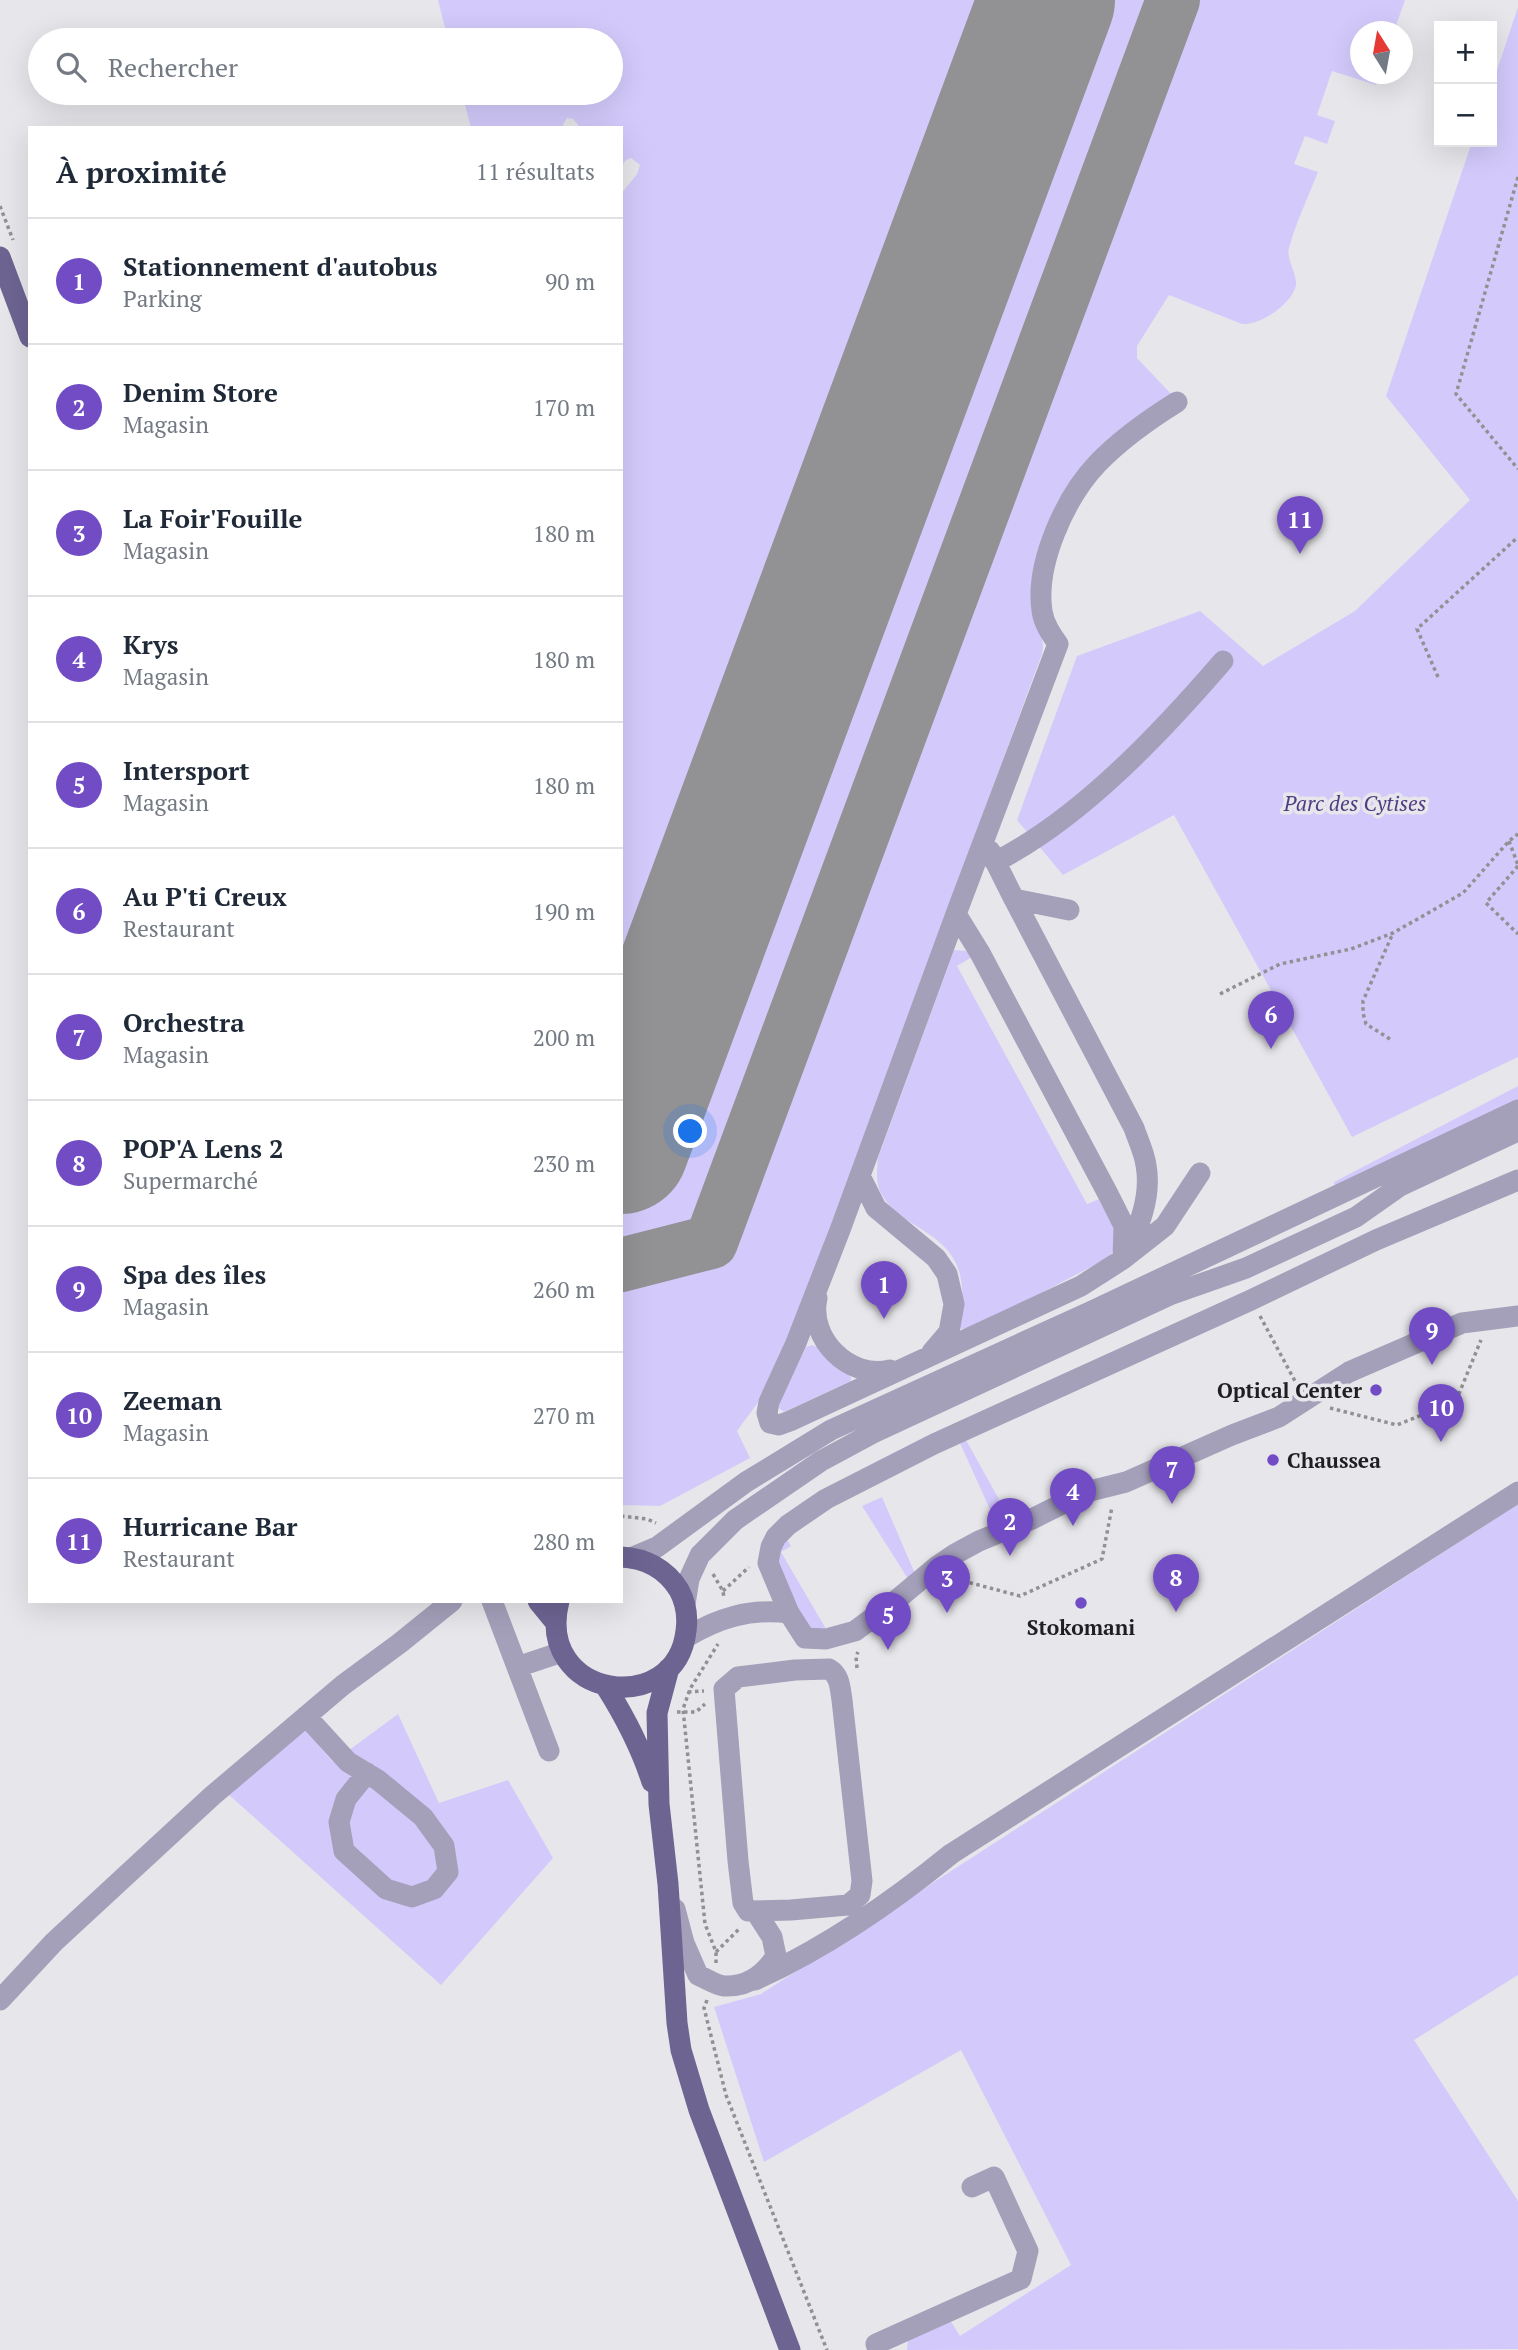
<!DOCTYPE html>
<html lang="fr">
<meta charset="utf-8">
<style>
body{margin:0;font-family:"PT Serif",serif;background:#f6f6f7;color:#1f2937}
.controls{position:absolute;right:21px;top:21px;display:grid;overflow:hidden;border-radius:0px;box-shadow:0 7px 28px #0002}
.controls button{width:63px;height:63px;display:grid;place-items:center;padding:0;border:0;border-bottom:2px solid #e0e1e3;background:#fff;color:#1f2937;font:35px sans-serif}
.compass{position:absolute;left:1350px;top:21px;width:63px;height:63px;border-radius:50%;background:#fff;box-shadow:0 7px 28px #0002;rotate:349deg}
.you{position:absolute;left:691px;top:1132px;width:24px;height:24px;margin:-18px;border:5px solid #fff;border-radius:50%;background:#1a73e8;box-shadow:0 0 0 10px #1a73e833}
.badge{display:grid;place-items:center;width:46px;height:46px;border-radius:50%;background:#714cc5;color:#fff;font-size:23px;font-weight:700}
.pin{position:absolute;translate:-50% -58px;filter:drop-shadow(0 2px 4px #0008)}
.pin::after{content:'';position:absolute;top:37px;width:24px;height:21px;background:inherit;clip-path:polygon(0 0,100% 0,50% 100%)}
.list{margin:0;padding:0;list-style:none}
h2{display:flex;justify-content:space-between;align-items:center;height:91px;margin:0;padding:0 28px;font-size:30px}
h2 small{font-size:23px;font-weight:400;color:#747a83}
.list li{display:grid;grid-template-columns:46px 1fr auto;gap:21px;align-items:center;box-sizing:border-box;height:126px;padding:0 28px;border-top:2px solid #e0e1e3}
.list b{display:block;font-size:26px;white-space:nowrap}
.list p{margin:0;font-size:23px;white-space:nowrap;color:#747a83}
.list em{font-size:23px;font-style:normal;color:#747a83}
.icon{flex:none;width:38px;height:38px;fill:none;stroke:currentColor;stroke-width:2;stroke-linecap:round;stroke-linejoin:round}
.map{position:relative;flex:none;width:1518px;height:2350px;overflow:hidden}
.search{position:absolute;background:#fff;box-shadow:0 7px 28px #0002;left:28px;top:28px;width:595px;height:77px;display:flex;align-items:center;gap:18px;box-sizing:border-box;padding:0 24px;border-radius:38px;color:#747a83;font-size:26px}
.panel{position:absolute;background:#fff;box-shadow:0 7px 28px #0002;left:28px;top:126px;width:595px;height:1477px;border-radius:0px}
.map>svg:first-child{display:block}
.green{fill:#d3cafb}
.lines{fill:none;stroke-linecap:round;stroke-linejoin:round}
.taxiway{stroke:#929295;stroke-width:54}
.runway{stroke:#929295;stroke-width:136}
.path{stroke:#919194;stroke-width:3.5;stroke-dasharray:3.5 3.5;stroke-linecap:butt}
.minor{stroke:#a4a0ba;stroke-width:21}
.major{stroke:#6d6492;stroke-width:21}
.poi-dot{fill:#714cc5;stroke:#e7e7eb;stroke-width:2.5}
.labels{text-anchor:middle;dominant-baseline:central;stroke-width:7;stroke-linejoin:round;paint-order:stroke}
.park-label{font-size:21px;font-style:italic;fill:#503d84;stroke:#e7e7eb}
.poi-label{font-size:21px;font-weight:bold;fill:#1f1e20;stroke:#e7e7eb;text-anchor:end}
</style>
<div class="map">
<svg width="1518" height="2350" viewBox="0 0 1518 2350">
<rect width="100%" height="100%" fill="#e7e7eb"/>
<path class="green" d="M438,0H1405L1394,31L1360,32V74H1380L1376,85L1332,71L1317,115L1335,121L1327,144L1305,136L1294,164L1318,172C1308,197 1296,223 1289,248C1286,259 1297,273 1296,285C1293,303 1260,326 1242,324L1169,295L1137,346V358L1174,397L1110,444L1032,588C1030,600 1030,611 1035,622C1040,635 1045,640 1042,654L792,1330L762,1397L737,1431L750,1458L660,1506L621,1505V194L637,174L640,165L631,158L626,160L621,167V128H581L573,119L567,118L561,128H471L462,93H611V40H448Z
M1518,7V1057L1352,1137L1174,815L1063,875L1017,820L1077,656L1200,611L1263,666L1355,611L1470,500L1386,396L1472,142H1492V85Z
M954,950L968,951L972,957L957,966L1087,1204L1099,1199L1115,1230L1117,1248L1104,1260L1009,1310L972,1328L959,1329C961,1313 964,1296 961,1280C954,1232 901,1229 882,1195C875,1184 877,1170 878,1158Z
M1518,1086V1102L1335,1187L1334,1182Z
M812,1345L821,1349L851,1377V1381L784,1412L779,1408L780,1400L806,1347Z
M966,1440L1010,1519L997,1525L960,1443Z
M882,1497L916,1576L910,1582L862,1506Z
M1518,1504V1975L1414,2040L1518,2201V2349L907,2350L908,2338L950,2320L960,2336L1071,2265L961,2050L764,2162L714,2007L761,1994Z
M785,1540L788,1541L791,1546L781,1552L829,1634L812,1631C798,1609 765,1567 785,1540Z
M398,1714L439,1803L508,1780L553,1858L441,1985L228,1794L304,1728L333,1762Z"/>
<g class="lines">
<path class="taxiway" d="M621,1265L711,1242L1173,0"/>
<path class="runway" d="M621,1146L1047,0"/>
<path class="path" d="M1518,177L1456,394L1518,469
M0,206L13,240
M1438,677L1417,629L1518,537
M1509,841L1518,865
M1518,866L1486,903L1518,934
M1220,994L1280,964L1351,949L1393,933L1463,893L1509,841L1518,834
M1390,1039L1366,1024L1363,1013V1001L1393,933
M1260,1316L1296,1383
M1330,1408L1397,1425L1456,1401L1481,1340
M621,1516L647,1519L656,1523
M713,1574L723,1591L724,1598
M956,1579L1020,1596L1102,1559L1112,1507
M723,1591L749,1567
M857,1668L856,1656L858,1652
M688,1692L704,1691
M677,1712H696L705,1704
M716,1952L740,1928
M716,1963V1952L705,1924L683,1709L690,1689L718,1644
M707,2000L704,2008L726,2095L827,2350"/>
<path class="minor" d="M990,851L1014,899
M995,862C1080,819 1161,733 1223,661
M1069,910L1014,899L1134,1128C1138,1140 1144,1152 1146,1165C1152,1199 1138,1229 1123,1259L1165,1226L1200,1173
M956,914L840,1230L796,1343L769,1402L767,1413L770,1423L779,1425L790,1421L1081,1286L1123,1259L1124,1226L1108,1194L980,953L956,914L1058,644C1051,634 1044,624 1042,611C1035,564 1065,498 1097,464C1121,439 1148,420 1177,402
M860,1176L876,1208L936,1258L947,1274L954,1304L949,1332L932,1352
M1518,1180L1376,1240L1251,1300L934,1444L826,1499L788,1525L776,1537L771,1547L768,1563L789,1613L805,1638L826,1639L855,1631L894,1602L936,1567L955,1554L979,1541L1032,1519L1086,1492L1126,1482L1232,1435L1279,1417L1349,1372L1462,1323L1518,1316
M817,1298C808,1338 849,1380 890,1370
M631,1558L657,1547L746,1482L831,1430L1092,1311L1518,1110
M492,1601L549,1751
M685,1604L689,1579L700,1555L735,1520L821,1461L873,1433L1172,1294L1246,1268L1356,1217L1400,1186L1518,1131
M685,1638C718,1618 750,1608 789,1613
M517,1667L562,1652
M829,1669C840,1675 840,1688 842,1700L862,1881L860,1895L848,1905L791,1910L748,1911L743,1903L738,1861L724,1689L738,1677L795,1670Z
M306,1716L348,1762L378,1780L423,1817L444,1846L448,1872L434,1889L412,1897L386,1889L344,1851L339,1822L346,1799L367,1773
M675,1909L684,1943L698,1975C705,1978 715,1985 724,1986C747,1987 764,1975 776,1956L772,1937L756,1912
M755,1980C825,1948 891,1903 951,1854L1518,1492
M0,2000L54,1942L212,1796L343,1685L400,1643L452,1601
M878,2350L876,2344L1021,2279L1028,2251L994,2177L972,2187"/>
<path class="major" d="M0,257L30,337
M538,1601L556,1623
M559,1601C534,1699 676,1719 686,1631C688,1617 686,1603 679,1590C666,1569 645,1558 621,1557
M669,1668L657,1713L659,1804L668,1884L677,2023L681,2050L699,2110L790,2350
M606,1687C625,1717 641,1748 652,1782"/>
</g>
<g class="poi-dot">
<circle cx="1376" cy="1390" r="7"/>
<circle cx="1273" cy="1460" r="7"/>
<circle cx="1081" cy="1603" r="7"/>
</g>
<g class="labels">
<g class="park-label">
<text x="1355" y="803">Parc des Cytises</text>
</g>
<g class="poi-label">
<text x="1362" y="1390">Optical Center</text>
<text x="1287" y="1460" text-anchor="start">Chaussea</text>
<text x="1081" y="1627" text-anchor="middle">Stokomani</text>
</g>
</g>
</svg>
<div class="controls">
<button>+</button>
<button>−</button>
</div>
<svg class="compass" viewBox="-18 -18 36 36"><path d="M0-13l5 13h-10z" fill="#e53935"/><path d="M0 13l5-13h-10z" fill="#747a83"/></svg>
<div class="you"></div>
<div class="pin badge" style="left:884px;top:1319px">1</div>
<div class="pin badge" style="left:1010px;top:1556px">2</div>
<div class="pin badge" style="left:947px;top:1613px">3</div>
<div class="pin badge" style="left:1073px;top:1526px">4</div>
<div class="pin badge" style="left:888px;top:1650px">5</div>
<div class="pin badge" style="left:1271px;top:1049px">6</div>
<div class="pin badge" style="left:1172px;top:1504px">7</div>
<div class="pin badge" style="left:1176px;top:1612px">8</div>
<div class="pin badge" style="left:1432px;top:1365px">9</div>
<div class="pin badge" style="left:1441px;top:1442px">10</div>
<div class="pin badge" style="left:1300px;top:554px">11</div>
<div class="search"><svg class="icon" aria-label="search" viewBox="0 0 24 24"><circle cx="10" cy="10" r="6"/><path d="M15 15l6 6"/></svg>Rechercher</div>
<section class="panel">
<h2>À proximité<small>11 résultats</small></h2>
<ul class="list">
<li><span class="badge">1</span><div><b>Stationnement d'autobus</b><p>Parking</p></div><em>90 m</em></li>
<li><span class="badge">2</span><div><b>Denim Store</b><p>Magasin</p></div><em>170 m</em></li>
<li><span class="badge">3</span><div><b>La Foir'Fouille</b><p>Magasin</p></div><em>180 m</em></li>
<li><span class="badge">4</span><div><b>Krys</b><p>Magasin</p></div><em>180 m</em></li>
<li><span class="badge">5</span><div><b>Intersport</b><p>Magasin</p></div><em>180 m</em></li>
<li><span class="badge">6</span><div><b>Au P'ti Creux</b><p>Restaurant</p></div><em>190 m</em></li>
<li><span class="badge">7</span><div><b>Orchestra</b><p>Magasin</p></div><em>200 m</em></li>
<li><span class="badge">8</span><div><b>POP'A Lens 2</b><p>Supermarché</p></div><em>230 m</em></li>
<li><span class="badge">9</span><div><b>Spa des îles</b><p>Magasin</p></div><em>260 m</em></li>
<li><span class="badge">10</span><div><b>Zeeman</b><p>Magasin</p></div><em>270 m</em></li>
<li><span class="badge">11</span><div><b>Hurricane Bar</b><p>Restaurant</p></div><em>280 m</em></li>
</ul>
</section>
</div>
